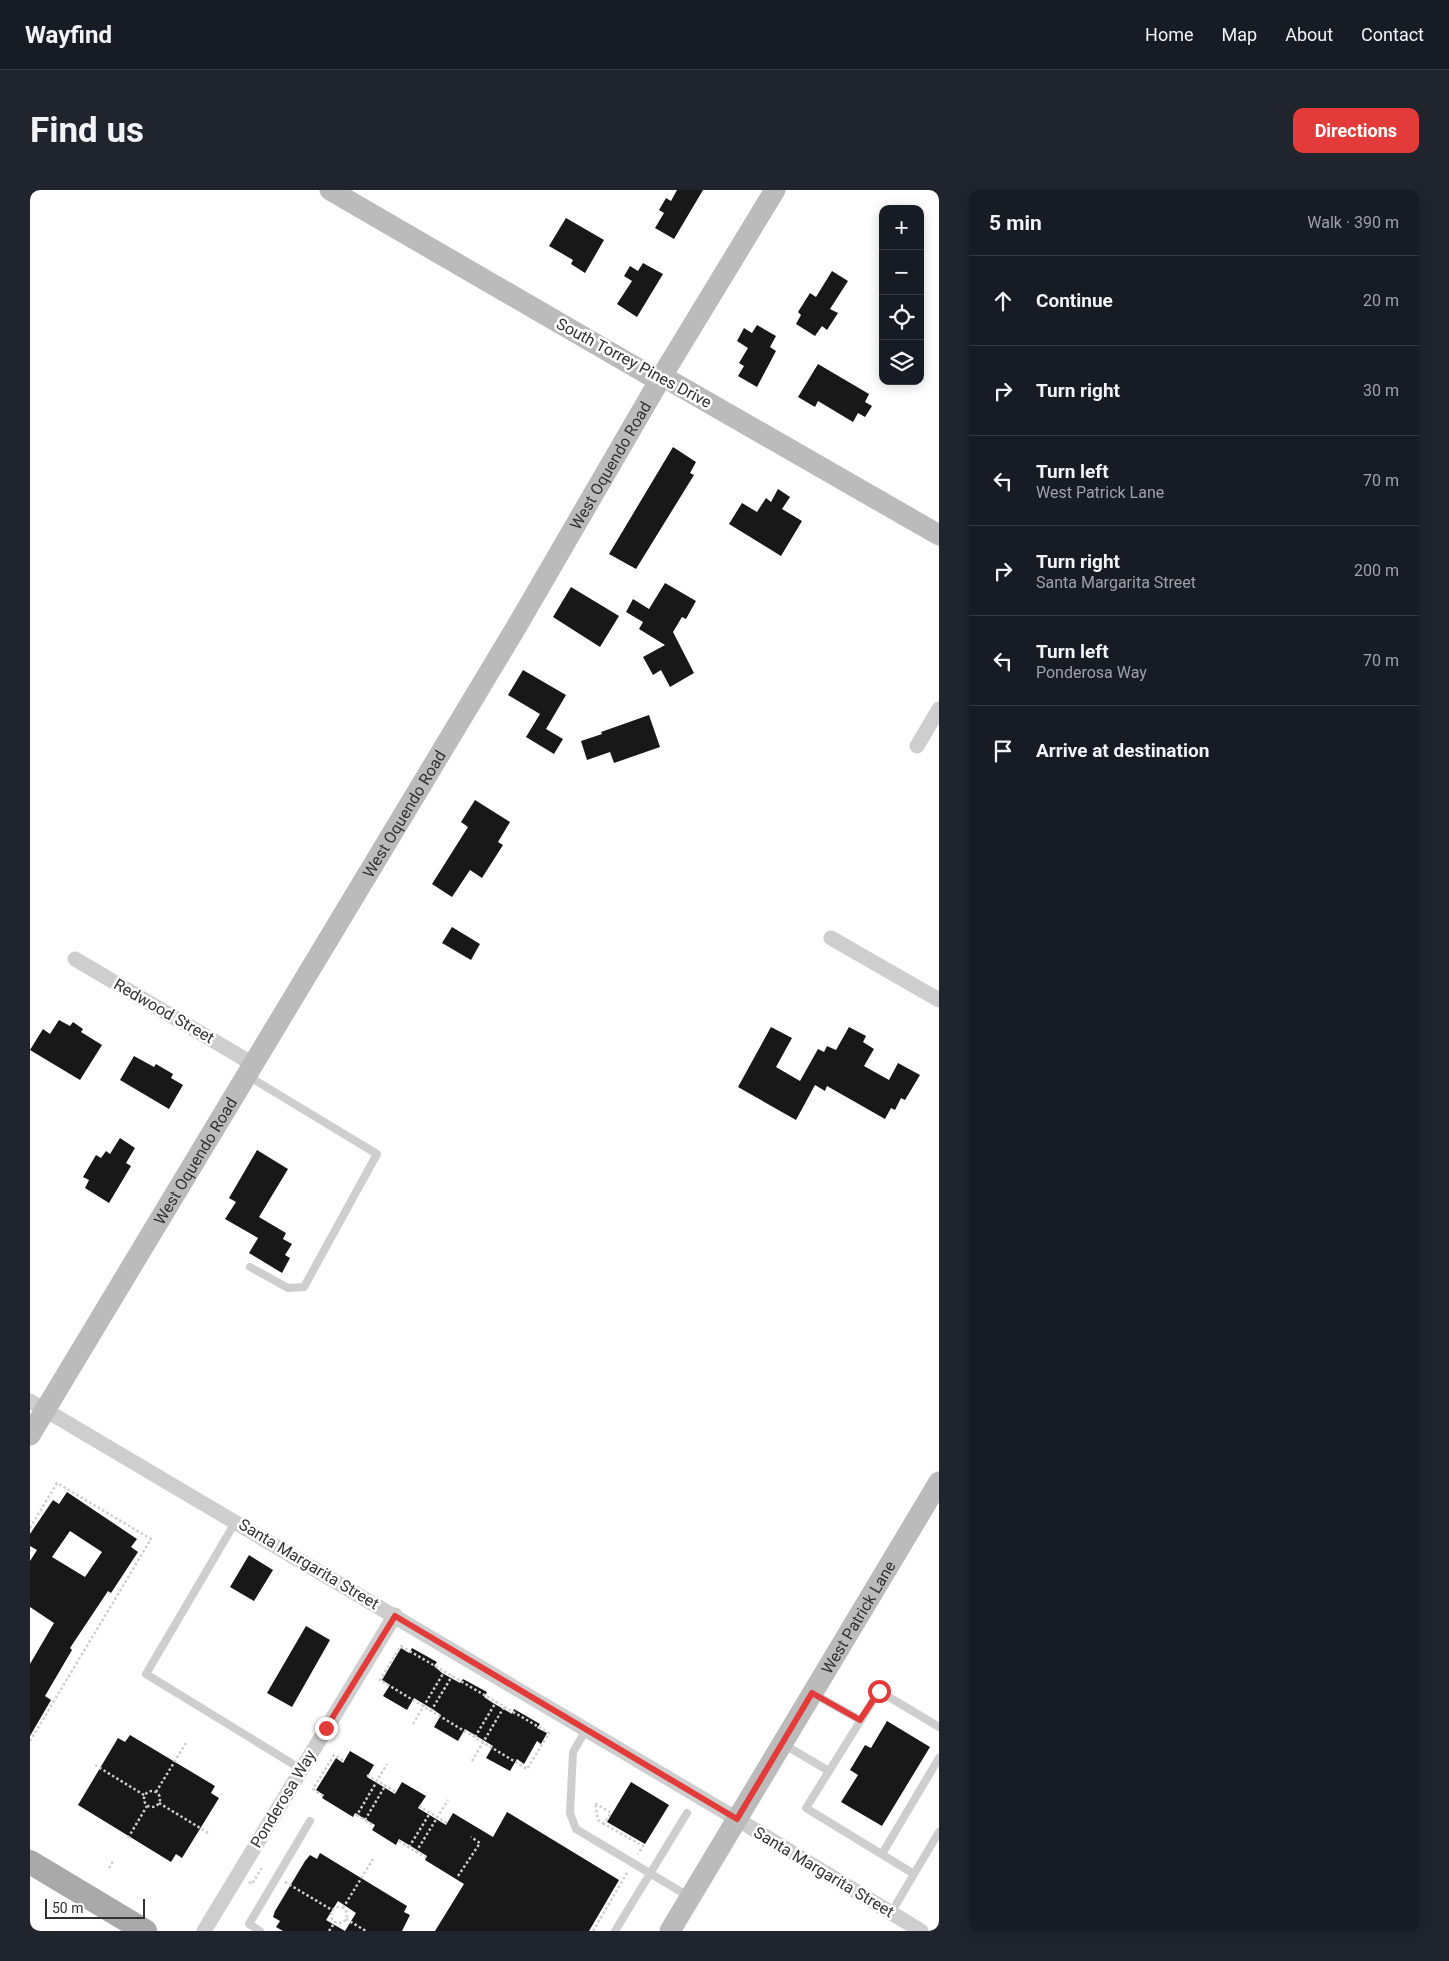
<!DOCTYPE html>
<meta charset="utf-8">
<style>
body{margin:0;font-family:Roboto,sans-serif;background:#20242c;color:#f1f3f6}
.controls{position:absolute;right:15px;top:15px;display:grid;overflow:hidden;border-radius:10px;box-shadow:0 2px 12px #0003}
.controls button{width:45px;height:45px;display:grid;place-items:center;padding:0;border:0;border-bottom:1px solid #363941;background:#171b24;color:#f1f3f6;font:25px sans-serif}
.scale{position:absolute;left:15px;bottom:12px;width:100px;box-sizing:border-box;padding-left:5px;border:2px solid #313131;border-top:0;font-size:14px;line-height:18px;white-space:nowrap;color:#313131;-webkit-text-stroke:4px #fff;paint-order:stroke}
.stop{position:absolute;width:15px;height:15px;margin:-11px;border:4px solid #e23b39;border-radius:50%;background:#fff}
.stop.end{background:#e23b39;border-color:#fff;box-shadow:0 1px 5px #0008}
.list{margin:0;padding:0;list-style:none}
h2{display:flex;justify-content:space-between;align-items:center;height:65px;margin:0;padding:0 20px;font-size:21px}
h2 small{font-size:16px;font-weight:400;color:#9ea1a6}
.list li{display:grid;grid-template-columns:32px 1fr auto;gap:15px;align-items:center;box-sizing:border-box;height:90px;padding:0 20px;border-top:1px solid #363941}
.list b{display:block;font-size:19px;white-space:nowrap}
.list p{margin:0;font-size:16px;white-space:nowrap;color:#9ea1a6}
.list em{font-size:16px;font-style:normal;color:#9ea1a6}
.icon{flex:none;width:28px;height:28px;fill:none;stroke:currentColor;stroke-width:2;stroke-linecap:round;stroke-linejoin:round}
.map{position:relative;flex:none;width:909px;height:1741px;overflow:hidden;border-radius:10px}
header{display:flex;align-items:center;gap:30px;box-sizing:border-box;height:70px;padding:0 25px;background:#171b24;border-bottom:1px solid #363941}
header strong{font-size:24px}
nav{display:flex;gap:28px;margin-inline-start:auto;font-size:18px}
.intro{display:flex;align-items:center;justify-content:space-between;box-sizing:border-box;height:120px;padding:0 30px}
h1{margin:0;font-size:35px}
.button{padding:12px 22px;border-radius:10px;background:#e23b39;color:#fff;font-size:18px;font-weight:700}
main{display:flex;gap:30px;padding:0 30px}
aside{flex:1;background:#171b24;border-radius:10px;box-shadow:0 2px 12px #0003}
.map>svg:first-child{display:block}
.building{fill:#181818;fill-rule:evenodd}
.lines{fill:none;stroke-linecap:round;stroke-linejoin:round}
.path{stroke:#cecece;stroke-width:2.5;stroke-dasharray:2.5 2.5;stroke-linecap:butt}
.lane{stroke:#cecece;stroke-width:8}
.street{stroke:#cecece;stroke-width:15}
.secondary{stroke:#bbb;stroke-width:21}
.primary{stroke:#a9a9a9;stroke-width:24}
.route{stroke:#e23b39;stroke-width:6}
.labels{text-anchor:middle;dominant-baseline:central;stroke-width:5;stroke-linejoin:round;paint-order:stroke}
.street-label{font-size:16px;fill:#313131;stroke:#fff}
</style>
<header>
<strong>Wayfind</strong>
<nav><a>Home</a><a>Map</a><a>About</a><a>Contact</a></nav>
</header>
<div class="intro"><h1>Find us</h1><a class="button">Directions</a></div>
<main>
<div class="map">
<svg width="909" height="1741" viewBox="0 0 909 1741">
<rect width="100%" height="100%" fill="#fff"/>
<path class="building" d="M647,0H673L644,49L625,38L634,23L629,20L636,8L641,11Z
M536,28L574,50L555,83L541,74L543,70L519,56Z
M613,73L633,84L607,127L587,114L602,91L594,86L600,76L608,81Z
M802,81L818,91L800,119L808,123L797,140L792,136L785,146L766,134L771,125L768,122L780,103L786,107Z
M727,135L746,146L740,157L746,161L727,197L708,186L714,176L709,173L718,158L707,151L714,138L722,143Z
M788,174L839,204L835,212L842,216L835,227L828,223L823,232L788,211L785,217L768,207Z
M643,257L666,272L660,283L664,285L606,379L579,364Z
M748,299L760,307L752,319L772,331L751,366L699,334L712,313L727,322L736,308L741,312Z
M635,393L666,411L656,429L652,427L643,442L664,483L640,497L631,480L623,485L613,467L635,455L609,439L613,432L596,422L603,409L619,419Z
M541,397L589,426L570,457L523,427Z
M493,480L536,505L516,539L533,549L524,564L496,547L510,524L478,505Z
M619,525L630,557L584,573L580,562L557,570L551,551L572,544L571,542Z
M445,610L480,632L468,652L473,655L452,688L440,680L422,707L402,694L438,637L431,632Z
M422,737L450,754L441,770L412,753Z
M29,830L40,836L43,832L53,839L51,842L72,855L50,890L0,860L13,839L20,844Z
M741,837L762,848L746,877L770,891L788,859L794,862L797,856L806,860L819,837L836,846L833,852L844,859L834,876L859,890L868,873L890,885L875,910L871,908L865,920L861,918L855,929L797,896L795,901L785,895L766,930L708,897Z
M104,866L124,877L126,874L143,884L141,888L153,895L139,919L90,890Z
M90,948L105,958L96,973L101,976L79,1013L55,998L59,990L53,987L66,965L71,968L76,961L80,964Z
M227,960L258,979L229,1027L256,1043L253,1049L262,1054L255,1065L260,1068L252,1083L219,1063L228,1048L195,1029L206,1012L199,1008Z
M37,1302L107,1349L101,1357L108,1362L81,1403L78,1401L40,1458L42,1460L15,1506L21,1510L0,1546V1474L24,1433L0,1417V1371L7,1360L0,1356V1344L23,1310L29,1314ZM40,1341L72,1362L55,1387L22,1367Z
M219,1365L243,1380L224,1411L200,1397Z
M276,1436L300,1450L262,1517L237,1503Z
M371,1458L379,1463L382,1458L407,1472L404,1476L412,1483L430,1493L433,1489L457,1502L454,1507L463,1513L482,1524L484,1519L510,1534L507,1538L517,1543L511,1554L507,1551L494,1574L487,1569L480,1581L456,1568L463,1556L435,1539L428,1551L404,1537L411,1525L404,1520L384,1508L377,1520L353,1506L360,1495L352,1490Z
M857,1531L900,1557L852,1636L811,1612L828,1585L820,1580L835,1555L841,1558Z
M100,1545L185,1596L181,1603L189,1608L152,1668L146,1664L141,1672L48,1615L88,1548L95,1552Z
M320,1561L344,1575L337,1587L365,1604L372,1592L396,1606L388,1618L416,1635L423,1623L463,1647L477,1622L589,1690L559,1741H405L434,1694L395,1670L397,1666L379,1655L369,1649L366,1655L342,1640L345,1635L325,1623L323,1627L292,1608L294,1605L286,1600L306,1568L313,1573Z
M601,1592L639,1615L615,1654L577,1632Z
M290,1663L377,1716L374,1722L380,1725L372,1741H253L246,1737L250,1731L243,1727L245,1721L275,1671L280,1665L287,1669ZM308,1711L326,1723L315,1741L296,1730Z"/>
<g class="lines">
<path class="path" d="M0,1338L27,1293L121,1349L0,1551
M0,1360V1361
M371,1456L519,1543L497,1579L350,1490Z
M401,1521L422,1486
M383,1534L414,1482
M445,1547L466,1512
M442,1571L474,1517
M65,1575L114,1605
M337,1585L366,1602
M114 1609a8 8 0 1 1 16 0a8 8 0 1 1-16 0Z
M126,1602L156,1553
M293,1606L283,1599L304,1565L314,1571
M129,1613L180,1644
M389,1616L417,1633
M325,1624L327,1625L357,1574
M327,1625L344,1636
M335,1630L355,1596
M574,1634L568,1630L565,1613L581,1623L574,1634L613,1656L608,1664
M98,1648L117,1616
M369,1651L396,1668
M379,1657L400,1623
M386,1662L418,1610
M79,1678L83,1671
M428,1686L450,1653L441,1647
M219,1692L222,1694L231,1679H232
M255,1692L302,1720
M301 1725a8 8 0 1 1 16 0a8 8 0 1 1-16 0Z
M313,1718L343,1669
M316,1729L336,1741
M299,1741L305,1732
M563,1741L598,1681"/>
<path class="lane" d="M218,886L347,964L274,1097L258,1098L220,1077
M206,1331L116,1484L271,1579
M784,1504L830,1530
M909,1537L849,1501L776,1618L884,1684L909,1642
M556,1540L543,1562L540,1623L546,1639L658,1706
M753,1554L799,1581
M852,1664L909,1568
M861,1723L884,1684
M230,1741L219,1734L280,1631
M585,1741L657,1623"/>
<path class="street" d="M887,556L909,519
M801,748L909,810
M45,769L223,874
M0,1211L707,1629L891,1741
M174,1741L365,1425"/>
<g class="secondary">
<path d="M300,0L619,185L632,186L909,345"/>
<path id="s1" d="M0,1245L484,441L632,186L745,0"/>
<path id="s2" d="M640,1741L909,1292"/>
</g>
<path class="primary" d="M0,1672L115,1741"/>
</g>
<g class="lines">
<path class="route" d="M296,1538L365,1426L707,1629L782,1503L830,1530L849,1501"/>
</g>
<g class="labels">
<g class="street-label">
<text transform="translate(604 173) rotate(28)">South Torrey Pines Drive</text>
<text stroke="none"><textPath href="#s1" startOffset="1130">West Oquendo Road</textPath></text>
<text stroke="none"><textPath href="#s1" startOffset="725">West Oquendo Road</textPath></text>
<text transform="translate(134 821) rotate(30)">Redwood Street</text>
<text stroke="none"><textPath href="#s1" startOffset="320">West Oquendo Road</textPath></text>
<text transform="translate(279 1374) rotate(31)">Santa Margarita Street</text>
<text stroke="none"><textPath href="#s2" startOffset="366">West Patrick Lane</textPath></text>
<text transform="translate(253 1609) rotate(-59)">Ponderosa Way</text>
<text transform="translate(794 1682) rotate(31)">Santa Margarita Street</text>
</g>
</g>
</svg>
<div class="controls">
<button>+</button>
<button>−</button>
<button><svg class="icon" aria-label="locate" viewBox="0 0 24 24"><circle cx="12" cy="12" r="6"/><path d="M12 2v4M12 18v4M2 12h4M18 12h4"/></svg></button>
<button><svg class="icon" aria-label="layers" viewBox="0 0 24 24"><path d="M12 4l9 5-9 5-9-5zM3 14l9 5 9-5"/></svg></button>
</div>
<div class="scale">50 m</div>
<div class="stop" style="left:849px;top:1501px"></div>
<div class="stop end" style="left:296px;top:1538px"></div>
</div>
<aside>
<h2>5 min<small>Walk · 390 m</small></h2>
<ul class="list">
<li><svg class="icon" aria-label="ahead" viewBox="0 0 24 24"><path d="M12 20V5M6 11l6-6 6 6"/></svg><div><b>Continue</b></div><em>20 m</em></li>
<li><svg class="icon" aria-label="right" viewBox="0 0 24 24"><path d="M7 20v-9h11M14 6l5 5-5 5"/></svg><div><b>Turn right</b></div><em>30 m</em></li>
<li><svg class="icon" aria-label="left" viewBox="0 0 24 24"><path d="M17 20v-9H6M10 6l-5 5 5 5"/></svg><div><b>Turn left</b><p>West Patrick Lane</p></div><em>70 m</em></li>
<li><svg class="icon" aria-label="right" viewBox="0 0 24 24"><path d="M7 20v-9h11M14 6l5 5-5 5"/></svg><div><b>Turn right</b><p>Santa Margarita Street</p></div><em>200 m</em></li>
<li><svg class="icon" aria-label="left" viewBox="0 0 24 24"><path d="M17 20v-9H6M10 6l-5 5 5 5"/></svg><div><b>Turn left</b><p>Ponderosa Way</p></div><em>70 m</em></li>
<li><svg class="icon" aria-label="arrive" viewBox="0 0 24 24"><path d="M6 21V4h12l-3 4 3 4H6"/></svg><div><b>Arrive at destination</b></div></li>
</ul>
</aside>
</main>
